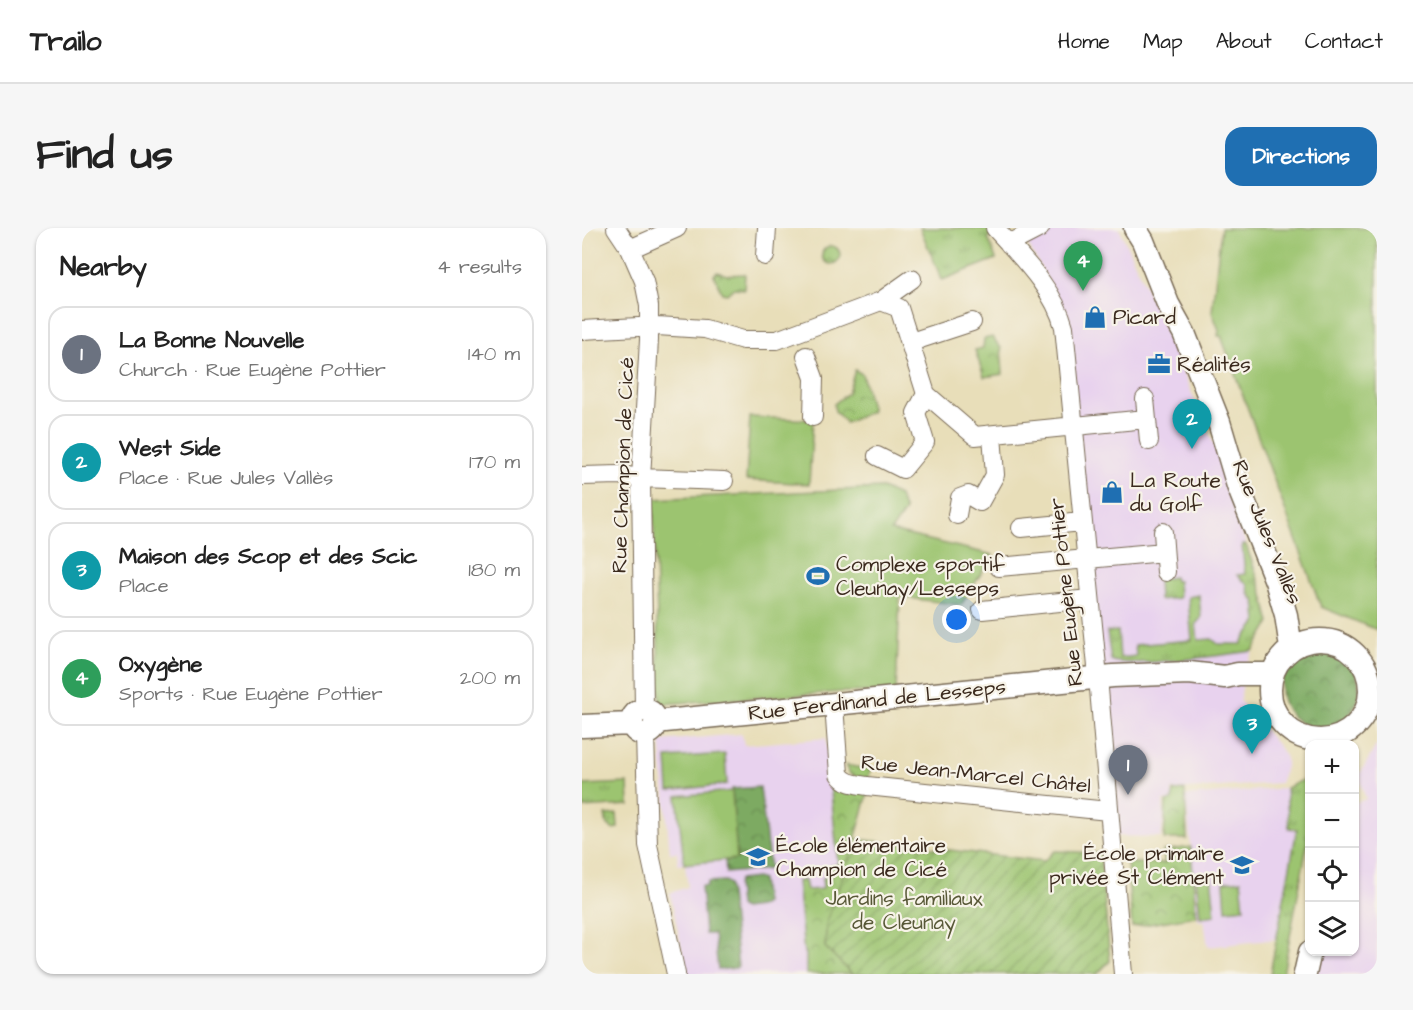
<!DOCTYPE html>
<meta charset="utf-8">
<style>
body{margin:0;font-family:"Architects Daughter",sans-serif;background:#f6f6f6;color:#222}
.controls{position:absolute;right:18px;bottom:18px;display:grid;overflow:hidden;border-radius:12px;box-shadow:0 2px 4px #0004}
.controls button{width:54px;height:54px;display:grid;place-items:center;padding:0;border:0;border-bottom:2px solid #e0e0e0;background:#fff;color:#222;font:30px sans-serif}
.you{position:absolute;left:375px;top:392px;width:21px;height:21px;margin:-15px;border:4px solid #fff;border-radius:50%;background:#1a73e8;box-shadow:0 0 0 9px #1a73e833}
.badge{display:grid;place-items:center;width:39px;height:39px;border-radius:50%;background:#1f6fb2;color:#fff;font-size:20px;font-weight:700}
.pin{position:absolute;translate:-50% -50px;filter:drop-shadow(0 2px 3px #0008)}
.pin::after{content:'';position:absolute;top:32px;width:21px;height:18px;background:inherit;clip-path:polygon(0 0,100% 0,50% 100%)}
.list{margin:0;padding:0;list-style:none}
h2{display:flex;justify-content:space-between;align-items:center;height:78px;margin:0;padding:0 24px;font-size:26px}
h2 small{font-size:20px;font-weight:400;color:#767676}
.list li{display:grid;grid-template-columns:39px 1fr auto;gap:18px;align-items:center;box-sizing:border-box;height:96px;margin:0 12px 12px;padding:0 12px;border:2px solid #e0e0e0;border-radius:18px}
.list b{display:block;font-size:22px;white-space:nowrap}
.list p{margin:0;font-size:20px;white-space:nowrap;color:#767676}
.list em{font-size:20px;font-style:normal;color:#767676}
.icon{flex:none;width:33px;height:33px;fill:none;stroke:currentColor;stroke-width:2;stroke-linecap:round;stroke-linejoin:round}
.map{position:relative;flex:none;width:795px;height:746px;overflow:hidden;border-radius:18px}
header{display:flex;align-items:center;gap:36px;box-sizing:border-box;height:84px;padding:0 30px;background:#fff;border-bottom:2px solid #e0e0e0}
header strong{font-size:28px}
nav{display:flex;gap:33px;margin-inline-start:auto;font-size:21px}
.intro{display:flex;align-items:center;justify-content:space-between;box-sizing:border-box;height:144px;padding:0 36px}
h1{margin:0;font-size:42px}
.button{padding:15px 27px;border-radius:18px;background:#1f6fb2;color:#fff;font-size:21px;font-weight:700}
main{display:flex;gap:36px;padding:0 36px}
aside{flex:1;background:#fff;border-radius:18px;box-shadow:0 2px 4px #0004}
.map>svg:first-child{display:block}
.built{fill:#e8d2ee}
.grass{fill:url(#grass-tufts);stroke:#6c7747;stroke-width:1.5}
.forest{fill:url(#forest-crowns);stroke:#5c6a40;stroke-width:1.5}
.park{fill:url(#park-crowns);stroke:#6c7747;stroke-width:1.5}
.garden{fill:url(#garden-furrows);stroke:#6c7747;stroke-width:1.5}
.pitch{fill:#9cc470;stroke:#6c7747;stroke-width:1.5}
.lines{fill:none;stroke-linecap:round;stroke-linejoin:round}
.minor-casing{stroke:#786954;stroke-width:20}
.major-casing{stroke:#786954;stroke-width:25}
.minor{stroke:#fff;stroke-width:18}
.major{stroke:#fff;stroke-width:22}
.labels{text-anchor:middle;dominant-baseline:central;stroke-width:4.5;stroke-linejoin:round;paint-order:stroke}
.poi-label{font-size:21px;fill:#3b2a1e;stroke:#f7f3e8;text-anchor:start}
.street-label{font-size:21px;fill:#3b2a1e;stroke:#f7f3e8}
.park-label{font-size:21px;fill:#585837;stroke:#f7f3e8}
</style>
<header>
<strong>Trailo</strong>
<nav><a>Home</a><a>Map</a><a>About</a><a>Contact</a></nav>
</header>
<div class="intro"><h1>Find us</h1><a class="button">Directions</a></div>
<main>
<aside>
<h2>Nearby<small>4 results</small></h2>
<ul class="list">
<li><span class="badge" style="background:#6b7280">1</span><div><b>La Bonne Nouvelle</b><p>Church · Rue Eugène Pottier</p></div><em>140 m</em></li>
<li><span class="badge" style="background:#0f9aa8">2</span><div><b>West Side</b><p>Place · Rue Jules Vallès</p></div><em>170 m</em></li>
<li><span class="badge" style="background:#0f9aa8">3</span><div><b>Maison des Scop et des Scic</b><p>Place</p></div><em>180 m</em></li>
<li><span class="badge" style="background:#2e9e5b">4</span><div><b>Oxygène</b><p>Sports · Rue Eugène Pottier</p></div><em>200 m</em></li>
</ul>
</aside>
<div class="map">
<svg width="795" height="746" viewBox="0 0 795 746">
<defs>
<pattern id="grass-tufts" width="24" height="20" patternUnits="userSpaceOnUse" patternTransform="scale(1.5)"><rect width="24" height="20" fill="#9cc470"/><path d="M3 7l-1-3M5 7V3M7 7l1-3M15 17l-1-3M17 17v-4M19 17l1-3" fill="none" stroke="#809f5b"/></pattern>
<pattern id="forest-crowns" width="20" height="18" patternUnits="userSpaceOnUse" patternTransform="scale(1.5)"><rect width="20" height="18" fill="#7daa62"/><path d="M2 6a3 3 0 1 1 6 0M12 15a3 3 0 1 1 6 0" fill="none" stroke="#688b50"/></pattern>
<pattern id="park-crowns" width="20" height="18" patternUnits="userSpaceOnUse" patternTransform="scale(1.5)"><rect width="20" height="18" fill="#9cc470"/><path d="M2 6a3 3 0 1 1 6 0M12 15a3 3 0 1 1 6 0" fill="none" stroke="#809f5b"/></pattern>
<pattern id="garden-furrows" width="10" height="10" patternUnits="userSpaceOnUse" patternTransform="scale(1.5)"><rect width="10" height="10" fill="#9cc470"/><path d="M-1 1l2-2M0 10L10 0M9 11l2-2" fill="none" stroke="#809f5b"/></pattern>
</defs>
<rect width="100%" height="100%" fill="#f7f3e8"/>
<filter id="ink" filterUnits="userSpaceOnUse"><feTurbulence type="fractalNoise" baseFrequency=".0167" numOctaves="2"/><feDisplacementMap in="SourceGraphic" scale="12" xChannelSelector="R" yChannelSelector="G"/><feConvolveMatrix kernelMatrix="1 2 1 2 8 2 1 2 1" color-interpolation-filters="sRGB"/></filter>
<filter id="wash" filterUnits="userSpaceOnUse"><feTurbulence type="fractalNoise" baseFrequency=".008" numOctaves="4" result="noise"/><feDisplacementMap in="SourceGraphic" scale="24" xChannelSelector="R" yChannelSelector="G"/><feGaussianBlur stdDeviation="1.35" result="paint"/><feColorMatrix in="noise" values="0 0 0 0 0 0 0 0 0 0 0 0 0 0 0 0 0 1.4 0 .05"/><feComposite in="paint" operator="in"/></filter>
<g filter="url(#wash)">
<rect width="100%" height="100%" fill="#e8deb9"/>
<path class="built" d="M437,0H537L584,104L636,227L654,290L673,339L688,395L671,423L663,441L658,473L698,520L704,530V539L698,555L590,562V572L581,573L582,587L579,609L529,608L487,91Z
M160,506L162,517L244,510L256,634L242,661L224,662L215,654L222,724L224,725V746H105L88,665L106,659L103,636L96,637L95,624L88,625L78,513Z
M795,516V746H728L733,724H772L773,575L784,571L779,557L778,546Z
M704,560L707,600L715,601L695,711L626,719L622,692H616L604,568Z"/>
<path class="grass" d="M338,0H430L406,10L414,31L360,52Z
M660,317H664L680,363L688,395L671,423C647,426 545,441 529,432L525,404L536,403L538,430L554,428L553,417L610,412L606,369L617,367L619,390L614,396L616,412L630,411L636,416H660V413L675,394L673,371H670L669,366H667L666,357L655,347L663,346Z
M592,349L593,353H596L597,370L577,372L576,351Z
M264,537L289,542L285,553L268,546Z
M727,549V607L701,746H688L715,601L707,600L704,560Z
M46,555L47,577L0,580V557Z
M35,586L36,600L30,601L27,597H25L23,587Z"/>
<path class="forest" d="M699 461a39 39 0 1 1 78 0a39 39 0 1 1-78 0Z
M178,559L188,641L144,645L143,633L155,631L150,561Z
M175,650L180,652L183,675L177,679L161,681L157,678L155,657L157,652Z
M143,653L147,656L156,738L154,740L136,742L132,706H123L119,658H125L126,654Z"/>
<path class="park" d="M240 27a9 9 0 1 1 18 0a9 9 0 1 1-18 0Z
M135,44L145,47L163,46L162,61L152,60L145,66L140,65L132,47Z
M410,109L419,120L421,146L402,149L393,122L401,120L402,111Z
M273,142L280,146L290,183L264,195L253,183L252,176L266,165Z
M248,553L267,559L287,562L243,718L270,746H224V725H222L215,653L223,652L225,662L241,661L240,650L249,649V638L256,636Z
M603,562L605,611H582L584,574L590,572L592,563Z
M609,619L614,688L550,699L545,635H583L581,623Z"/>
<path class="garden" d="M274,611L462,633L473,623L518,625L528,733L515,746H270L243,719L245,692Z"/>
<path class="pitch" d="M639,0H795V402L739,379L639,108H636L637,102L630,84Z
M168,189L231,192L227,256L164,252Z
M300,260L317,268L323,283L309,303L411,327L379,377L318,369L314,464H260L78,476L71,271Z
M143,526L145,556L87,563L85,530Z
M150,563L155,631L102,636L95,568Z
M629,646L633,687L618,689L614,648Z
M659,652L662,680L644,682L642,654Z"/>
</g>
<g filter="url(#ink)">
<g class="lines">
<g class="minor-casing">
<path id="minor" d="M34,0L48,21L62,53L67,78V112L59,250L62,482
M413,0C439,29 472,61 482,99L516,449L541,746
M427,16L458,0
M48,21L95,0
M183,28L185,0
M299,73L317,80L344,166L393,208L564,191
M0,102L75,98L123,101L161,112H195L299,73L330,51
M329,114L390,94
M224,128L232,150L231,189
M563,171L567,213
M295,228L321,241L343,214L334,185L344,166
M0,248L37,247L59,250L142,253
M375,287L378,270L386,267L398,274L413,247L410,207
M439,300L500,294
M581,304L584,344
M417,339L582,324
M400,382L507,371
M252,477L257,546C263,556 274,556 285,558L526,583
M63,506L66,617L94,746"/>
</g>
<g class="major-casing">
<path id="major" d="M553,0L561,13L586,76L602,105L637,194L656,258L694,353L704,387L709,420
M688 462a50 50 0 1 1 100 0a50 50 0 1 1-100 0Z
M50 494a12 12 0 1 1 24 0a12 12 0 1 1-24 0Z
M73,494L531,448L607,445L643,449L656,446H690
M0,498L50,496
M723,746L728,724"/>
</g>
<use href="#minor" class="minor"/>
<use href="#major" class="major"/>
</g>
</g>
<defs>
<g id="shop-bare" transform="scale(1.8)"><path d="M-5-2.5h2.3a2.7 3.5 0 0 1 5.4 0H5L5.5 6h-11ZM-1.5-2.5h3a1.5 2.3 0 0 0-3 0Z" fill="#1f6fb2" stroke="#f7f3e8" stroke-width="2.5" paint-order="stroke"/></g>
<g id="office-bare" transform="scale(1.8)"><path d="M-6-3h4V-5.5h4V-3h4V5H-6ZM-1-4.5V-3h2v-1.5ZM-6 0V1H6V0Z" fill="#1f6fb2" stroke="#f7f3e8" stroke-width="2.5" paint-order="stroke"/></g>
<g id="stadium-bare" transform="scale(1.8)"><path d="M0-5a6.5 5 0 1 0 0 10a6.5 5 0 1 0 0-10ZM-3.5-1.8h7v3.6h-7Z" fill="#1f6fb2" stroke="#f7f3e8" stroke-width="2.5" paint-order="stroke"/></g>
<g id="school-bare" transform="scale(1.8)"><path d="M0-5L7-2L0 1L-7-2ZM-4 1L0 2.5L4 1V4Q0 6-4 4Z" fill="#1f6fb2" stroke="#f7f3e8" stroke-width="2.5" paint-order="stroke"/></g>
</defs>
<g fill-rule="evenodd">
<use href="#shop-bare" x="513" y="89"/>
<use href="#office-bare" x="577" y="136"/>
<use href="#shop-bare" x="530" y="264"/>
<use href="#stadium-bare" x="236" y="348"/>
<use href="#school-bare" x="176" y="629"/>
<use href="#school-bare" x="660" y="637"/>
</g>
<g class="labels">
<g class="poi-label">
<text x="531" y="89">Picard</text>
<text x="595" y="136">Réalités</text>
<text x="548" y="252">La Route<tspan x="548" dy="24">du Golf</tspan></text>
<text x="254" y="336">Complexe sportif<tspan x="254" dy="24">Cleunay/Lesseps</tspan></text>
<text x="194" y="617">École élémentaire<tspan x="194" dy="24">Champion de Cicé</tspan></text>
<text x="642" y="625" text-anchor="end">École primaire<tspan x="642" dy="24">privée St Clément</tspan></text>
</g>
<g class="street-label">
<text transform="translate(41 237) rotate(-88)">Rue Champion de Cicé</text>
<text transform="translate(685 304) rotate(68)">Rue Jules Vallès</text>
<text transform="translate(484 364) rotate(-96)">Rue Eugène Pottier</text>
<text transform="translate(295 472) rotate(-6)">Rue Ferdinand de Lesseps</text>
<text transform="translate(394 546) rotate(6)">Rue Jean-Marcel Châtel</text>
</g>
<g class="park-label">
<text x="322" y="670">Jardins familiaux<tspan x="322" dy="24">de Cleunay</tspan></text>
</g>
</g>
</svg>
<div class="controls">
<button>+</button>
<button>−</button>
<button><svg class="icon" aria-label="locate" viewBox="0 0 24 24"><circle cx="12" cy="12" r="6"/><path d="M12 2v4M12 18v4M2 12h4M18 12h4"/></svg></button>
<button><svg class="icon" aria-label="layers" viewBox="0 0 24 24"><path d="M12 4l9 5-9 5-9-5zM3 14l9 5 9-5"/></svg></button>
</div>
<div class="you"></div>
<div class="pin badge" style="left:546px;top:567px;background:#6b7280">1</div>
<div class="pin badge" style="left:610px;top:221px;background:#0f9aa8">2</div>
<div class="pin badge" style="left:670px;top:526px;background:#0f9aa8">3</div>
<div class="pin badge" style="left:501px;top:63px;background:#2e9e5b">4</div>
</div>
</main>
